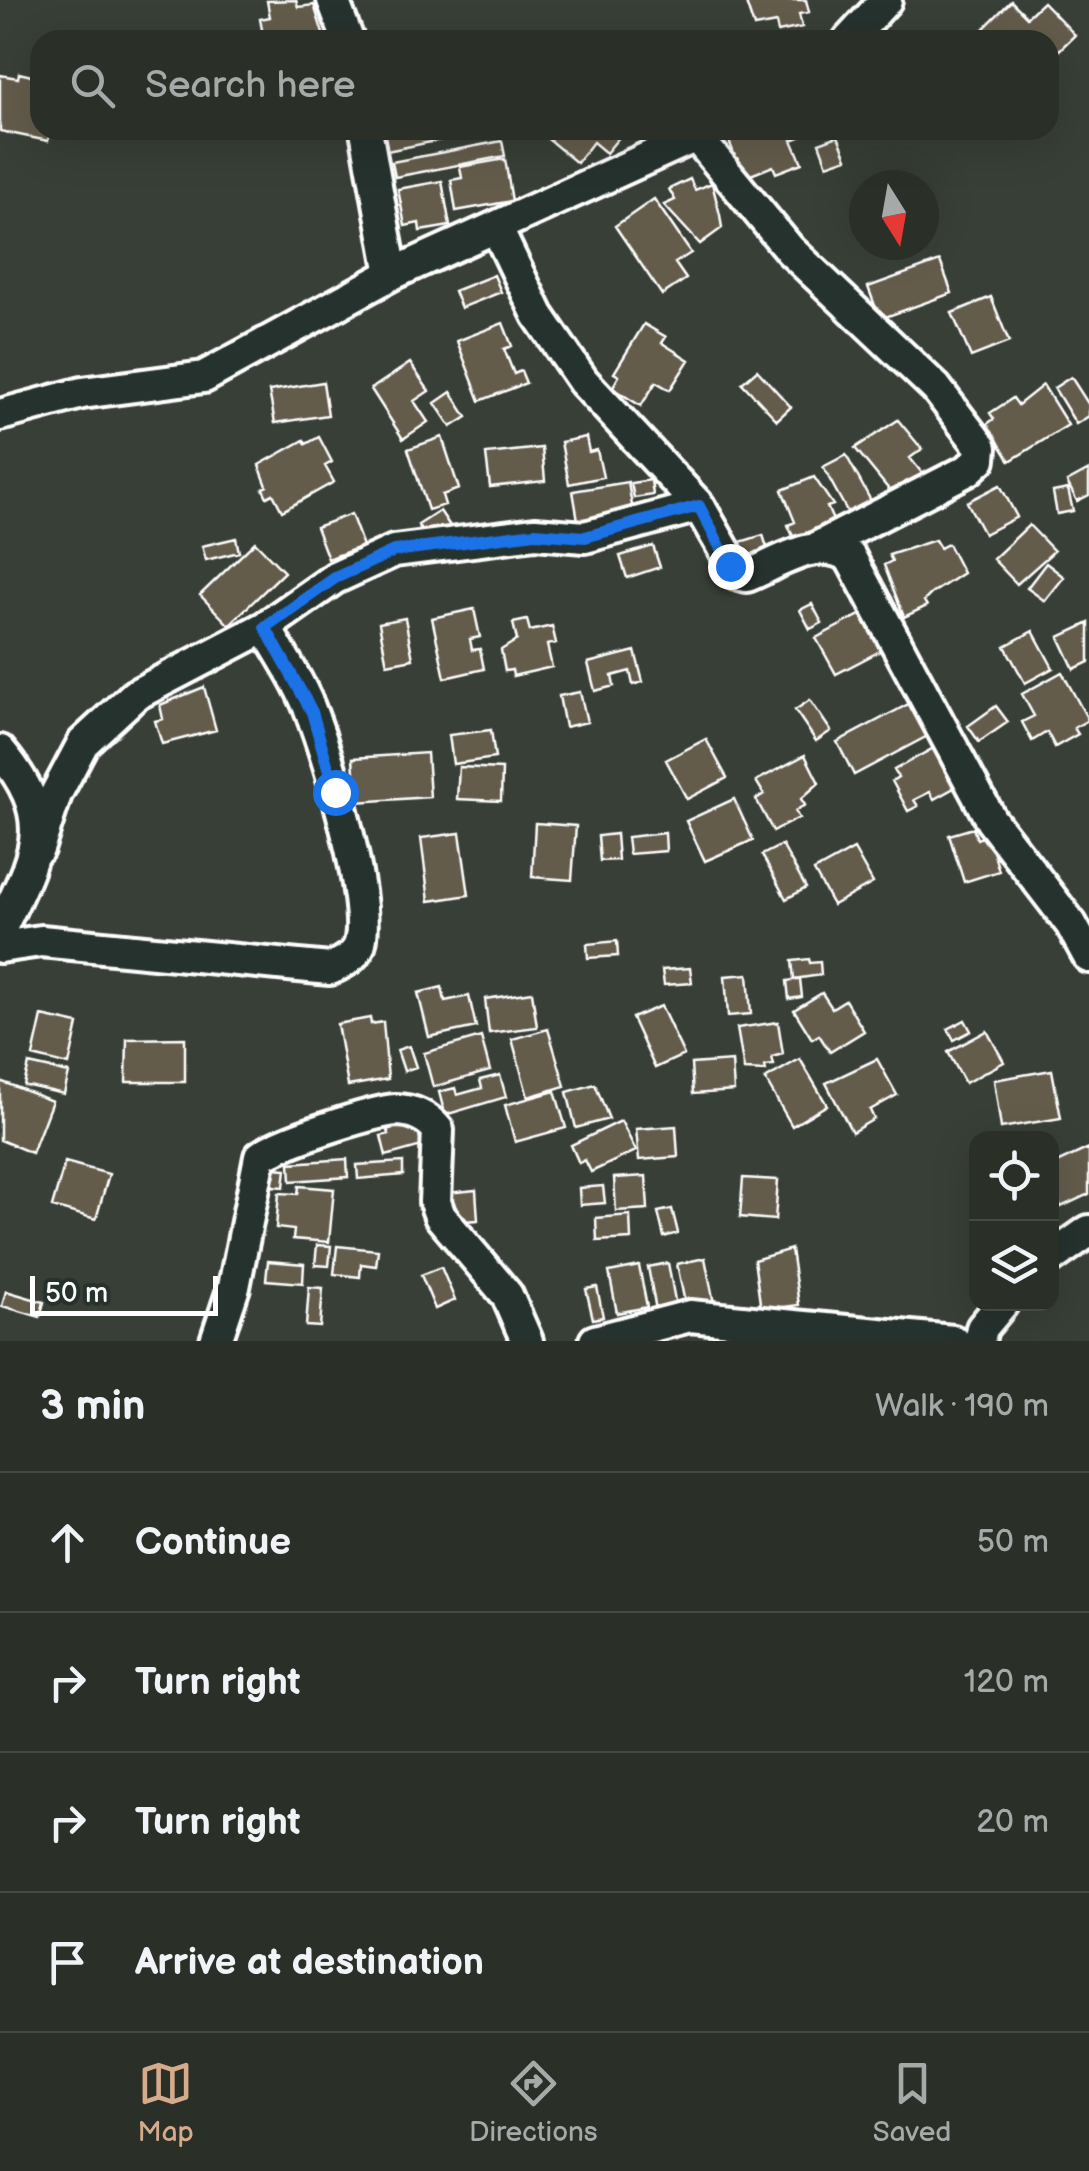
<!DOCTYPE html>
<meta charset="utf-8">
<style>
body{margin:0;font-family:"Balsamiq Sans",sans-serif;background:#323730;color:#f1f3f6}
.controls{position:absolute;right:30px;bottom:30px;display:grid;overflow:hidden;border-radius:20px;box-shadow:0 10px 40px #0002}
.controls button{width:90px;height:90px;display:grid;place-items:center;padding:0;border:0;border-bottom:2px solid #464a45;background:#2a2f28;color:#f1f3f6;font:50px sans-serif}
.compass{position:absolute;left:849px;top:170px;width:90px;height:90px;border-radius:50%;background:#2a2f28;box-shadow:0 10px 40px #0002;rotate:169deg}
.scale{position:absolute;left:30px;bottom:25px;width:188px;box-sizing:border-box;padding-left:10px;border:5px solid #fff;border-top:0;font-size:28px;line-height:35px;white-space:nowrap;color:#fff;-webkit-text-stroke:8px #26332d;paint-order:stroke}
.stop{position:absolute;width:30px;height:30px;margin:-22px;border:8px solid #1a73e8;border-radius:50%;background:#fff}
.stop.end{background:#1a73e8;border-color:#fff;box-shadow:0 2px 10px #0008}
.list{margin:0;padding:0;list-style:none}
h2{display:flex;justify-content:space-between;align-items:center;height:130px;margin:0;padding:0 40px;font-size:42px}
h2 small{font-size:32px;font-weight:400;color:#a5a9a8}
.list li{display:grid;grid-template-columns:65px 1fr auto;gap:30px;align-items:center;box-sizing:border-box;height:140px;padding:0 40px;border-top:2px solid #464a45}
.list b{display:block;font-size:38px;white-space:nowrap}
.list em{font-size:32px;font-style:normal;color:#a5a9a8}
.icon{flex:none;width:55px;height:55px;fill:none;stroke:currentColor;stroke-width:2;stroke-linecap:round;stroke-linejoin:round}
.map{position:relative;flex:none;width:1089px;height:1341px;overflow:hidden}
.search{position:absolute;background:#2a2f28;box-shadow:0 10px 40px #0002;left:30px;right:30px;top:30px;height:110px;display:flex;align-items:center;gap:25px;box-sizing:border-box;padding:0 35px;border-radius:30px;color:#a5a9a8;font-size:38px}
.sheet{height:690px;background:#2a2f28}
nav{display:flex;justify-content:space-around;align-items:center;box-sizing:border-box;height:140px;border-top:2px solid #464a45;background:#2a2f28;font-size:28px;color:#a5a9a8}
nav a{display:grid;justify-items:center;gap:5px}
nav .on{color:#d6ab8b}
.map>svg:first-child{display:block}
.building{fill:#635c4c;stroke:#fff;stroke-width:2.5}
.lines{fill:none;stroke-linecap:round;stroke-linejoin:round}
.street-casing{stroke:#fff;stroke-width:38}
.street{stroke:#26332d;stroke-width:30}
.route{stroke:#1a73e8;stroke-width:12}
</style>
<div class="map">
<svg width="1089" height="1341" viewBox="0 0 1089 1341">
<rect width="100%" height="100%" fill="#383f36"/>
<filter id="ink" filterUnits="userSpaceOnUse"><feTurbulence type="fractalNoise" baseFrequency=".01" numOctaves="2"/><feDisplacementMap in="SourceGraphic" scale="20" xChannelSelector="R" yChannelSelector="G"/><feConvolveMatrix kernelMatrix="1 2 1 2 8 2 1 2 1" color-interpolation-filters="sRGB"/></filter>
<g filter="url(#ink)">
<path class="building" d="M296,0L298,7L314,5L325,40H264L260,19L270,17L267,1Z
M745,0H806L809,12L799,14L802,27L778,32L776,23L754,27Z
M1011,1L1027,17L1043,2L1075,35L1049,60V40H989L981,31Z
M19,73L40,78V130H51L48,141L0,131V75L18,78Z
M377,130H464L465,135L382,152Z
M537,130H625L606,153L593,142L577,163Z
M749,130H800L802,136L792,140L802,163L776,173L773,166L743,178L728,138Z
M838,136L847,158L827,165L819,143Z
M502,141L505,156L395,177L392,162Z
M505,159L512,201L456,211L451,180L462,178L460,167Z
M690,179L695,190L712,183L720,215L722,228L700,244L664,205L675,200L669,189Z
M442,181L450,226L420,231L419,223L405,226L398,189Z
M654,199L691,253L675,263L686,279L662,295L615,226Z
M940,261L952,293L880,319L868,287Z
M494,275L501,292L461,308L454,291Z
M991,297L1009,342L971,357L952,313Z
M503,323L512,346L504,349L514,374L521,371L526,383L480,401L457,341Z
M644,324L666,337L662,343L689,360L670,390L656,382L641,406L612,388L619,376L614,373Z
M410,363L429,391L414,401L428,422L403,439L371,389Z
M757,370L791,407L777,420L742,383Z
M1071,377L1089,405V416L1076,424L1054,388Z
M323,382L328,415L275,423L269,391Z
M1043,385L1068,425L1010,461L987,424L994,419L990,413L1013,398L1018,405Z
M451,392L467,417L451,427L435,403Z
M898,420L922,449L910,458L926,478L895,497L855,448Z
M319,437L332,462L325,466L334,482L282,511L273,494L267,497L263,489L267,486L259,465L304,440L306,444Z
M442,437L459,489L442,495L445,505L428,510L408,449Z
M586,437L589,452L597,450L603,477L569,484L561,442Z
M542,448L545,481L490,487L486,454Z
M846,455L877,512L854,524L823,467Z
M1089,470V495L1077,501L1067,482Z
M814,477L833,505L827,507L836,527L796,543L788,525L795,522L782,490Z
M651,480L653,495L634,498L631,483Z
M628,482L635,523L580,532L573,491Z
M1000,485L1017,517L984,534L967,502Z
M1068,489L1073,511L1057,514L1053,492Z
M440,511L452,529L430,543L418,525Z
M351,514L363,546L328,559L316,527Z
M1029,525L1054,551L1017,584L993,559Z
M763,535L772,563L749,570L740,542Z
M236,538L239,552L206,560L202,546Z
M935,540L940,548L948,544L963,573L931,594L924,601L927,606L904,617L884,565L892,561L889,555Z
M255,542L284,572L229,625L200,595Z
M653,546L660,567L627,578L620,556Z
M1046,563L1064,577L1045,601L1027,588Z
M812,604L822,623L810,629L800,610Z
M474,609L480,637L470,639L472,650L480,649L484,669L445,678L432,618Z
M862,614L882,650L836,674L816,638Z
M405,618L413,659L387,664L379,623Z
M527,620L530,631L552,626L556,643L547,645L552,667L513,676L512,670L505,671L501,650L517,640L513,623Z
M1089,623V662L1074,669L1059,637Z
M1033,631L1053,668L1025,683L1005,646Z
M635,651L643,682L633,685L630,671L612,676L614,686L595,691L588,663Z
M1062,672L1088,720L1074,728L1078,734L1055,747L1047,732L1032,741L1022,722L1034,716L1022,694Z
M204,687L216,730L162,744L155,721L163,719L160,705Z
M580,692L587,722L565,727L559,696Z
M920,698L937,731L854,775L837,742Z
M810,700L831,731L816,741L795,710Z
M996,706L1008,722L979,742L968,726Z
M491,730L495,758L453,764L449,735Z
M706,739L727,778L687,799L666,760Z
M941,744L963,783L934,799L930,792L914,800L918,806L908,811L892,781L898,777L894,770Z
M427,753L430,797L356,802L353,758Z
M805,755L819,783L801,799L805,805L795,811L799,818L773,831L756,799L764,794L756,781Z
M459,767L502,769L501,801L457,799Z
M734,799L753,840L705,861L686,821Z
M535,823L576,826L572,880L532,877Z
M973,828L977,839L988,835L999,871L964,882L949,835Z
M460,833L469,895L429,901L421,838Z
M665,833L666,851L629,854L627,837Z
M616,834L618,860L600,861L598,836Z
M782,845L806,888L786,899L762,855Z
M854,849L873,883L833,905L814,871Z
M617,941L618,956L588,958L587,944Z
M809,959L810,963L820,962L821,975L794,979L792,961Z
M690,968L692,983L664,985L662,970Z
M748,974L751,1014L728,1016L725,976Z
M800,979L802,997L789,999L787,981Z
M442,987L445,1001L469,996L476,1027L429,1037L418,993Z
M532,992L537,1027L489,1033L485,999Z
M822,993L832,1008L845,1000L864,1031L830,1052L819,1035L812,1039L794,1010Z
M661,1006L684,1055L655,1068L632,1018Z
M42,1016L78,1024L69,1065L33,1056Z
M370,1018L371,1024L383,1022L388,1079L348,1086L337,1024Z
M965,1020L971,1031L954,1040L948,1029Z
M778,1022L783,1054L772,1057L774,1065L765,1066L766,1071L744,1070L737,1028Z
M548,1029L565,1086L528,1097L512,1039Z
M987,1031L1004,1062L965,1083L948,1052Z
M481,1037L490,1071L433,1087L424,1053Z
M185,1038V1082H126L127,1039Z
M409,1046L416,1067L404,1071L397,1050Z
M800,1059L827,1105L792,1126L765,1079Z
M877,1059L897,1095L870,1110L874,1119L852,1132L826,1083Z
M732,1061L734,1091L693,1094L691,1064Z
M29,1064L69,1073L64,1094L24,1085Z
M1052,1070L1061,1118L1001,1128L994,1080Z
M500,1075L506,1097L445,1115L439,1092L455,1088L457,1095L482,1088L480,1080Z
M0,1081L52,1101L32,1153L0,1140Z
M595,1084L609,1119L576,1128L567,1092Z
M555,1091L566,1128L515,1142L505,1105Z
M415,1120L422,1146L386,1156L381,1136L389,1134L387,1128Z
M621,1121L636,1151L591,1172L585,1160L579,1163L571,1145Z
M676,1126L678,1157L639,1160L636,1129Z
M1089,1148V1194L1061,1207L1052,1186V1165Z
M347,1159L348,1177L291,1181L290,1163Z
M65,1162L109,1174L96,1219L52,1207Z
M403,1162V1175L358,1179L357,1165Z
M274,1168L286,1169L284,1187L272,1186Z
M646,1176L648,1209L616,1211L614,1178Z
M743,1178L778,1180L775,1220L740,1217Z
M299,1186L334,1189L329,1242L293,1239L294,1230L276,1228L279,1193L298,1194Z
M603,1186L605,1203L580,1205L579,1188Z
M476,1190L478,1220L449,1222L447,1193Z
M672,1209L678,1233L664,1237L658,1212Z
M630,1215L631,1239L597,1241L596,1218Z
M317,1245L331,1246L329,1266L315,1265Z
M337,1246L378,1250L376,1266L361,1264L360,1277L334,1274Z
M791,1249L799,1305L761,1310L754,1260Z
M705,1258L715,1308L687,1313L677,1264Z
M268,1261L304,1264L303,1283L266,1280Z
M668,1263L676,1306L656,1310L648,1267Z
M639,1266L647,1307L617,1313L609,1272Z
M441,1267L455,1300L435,1309L421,1275Z
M309,1287L323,1288L320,1327L306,1326Z
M597,1287L603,1317L593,1319L586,1289Z
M6,1291L44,1302L40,1317L2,1306Z"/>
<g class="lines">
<g class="street-casing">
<path id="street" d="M333,0L348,40
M849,40L886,0
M366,130L392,274
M497,229L538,315L583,381L699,506L738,574L747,576C781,562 817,535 850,557L991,820L1071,924L1089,957
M0,415L82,393L204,377L392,274L696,136L790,250L936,388L981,447L980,459L968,470L820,546
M0,751C60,822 34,857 0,930
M38,849L56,794L83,743L135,695L265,627L335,578L394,551L535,533L585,537L699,506
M0,947L41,941L330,969C341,964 354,958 359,946C374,908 328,756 312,715C301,684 281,655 265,627
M1052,1257L1089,1231
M216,1341L234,1287L260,1157C275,1143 374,1111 396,1110C412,1110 428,1117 438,1130L435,1202L440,1216L507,1295L527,1341
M595,1341L690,1316L953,1341
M979,1341L982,1328L1002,1304"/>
</g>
<use href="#street" class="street"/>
</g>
</g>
<g class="lines" filter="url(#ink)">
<path class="route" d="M335,792L312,712L265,627L335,578L394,551L535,533L585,537L699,506L730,566"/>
</g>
</svg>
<div class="controls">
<button><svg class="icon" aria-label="locate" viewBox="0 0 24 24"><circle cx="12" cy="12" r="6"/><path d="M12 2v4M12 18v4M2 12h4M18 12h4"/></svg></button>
<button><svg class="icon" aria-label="layers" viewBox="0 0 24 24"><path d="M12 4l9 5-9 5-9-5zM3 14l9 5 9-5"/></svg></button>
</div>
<svg class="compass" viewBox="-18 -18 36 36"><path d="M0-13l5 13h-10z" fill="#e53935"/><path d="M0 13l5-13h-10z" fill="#a5a9a8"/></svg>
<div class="scale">50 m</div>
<div class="stop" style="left:335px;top:792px"></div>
<div class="stop end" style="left:730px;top:566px"></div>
<div class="search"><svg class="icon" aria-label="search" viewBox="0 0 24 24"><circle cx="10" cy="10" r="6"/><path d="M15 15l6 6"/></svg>Search here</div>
</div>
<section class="sheet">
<h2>3 min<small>Walk · 190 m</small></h2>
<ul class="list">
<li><svg class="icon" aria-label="ahead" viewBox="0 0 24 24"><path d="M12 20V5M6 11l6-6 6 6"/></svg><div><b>Continue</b></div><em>50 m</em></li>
<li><svg class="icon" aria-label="right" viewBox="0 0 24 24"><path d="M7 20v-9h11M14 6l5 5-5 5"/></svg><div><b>Turn right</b></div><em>120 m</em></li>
<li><svg class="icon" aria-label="right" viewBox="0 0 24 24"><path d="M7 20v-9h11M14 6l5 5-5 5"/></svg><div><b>Turn right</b></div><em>20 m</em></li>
<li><svg class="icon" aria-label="arrive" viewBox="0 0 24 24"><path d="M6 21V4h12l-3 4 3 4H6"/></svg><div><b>Arrive at destination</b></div></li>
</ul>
</section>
<nav>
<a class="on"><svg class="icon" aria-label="map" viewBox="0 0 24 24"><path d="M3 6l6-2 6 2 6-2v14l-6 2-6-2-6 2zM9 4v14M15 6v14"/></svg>Map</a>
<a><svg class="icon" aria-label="directions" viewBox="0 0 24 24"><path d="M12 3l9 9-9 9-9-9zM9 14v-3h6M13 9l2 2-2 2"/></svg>Directions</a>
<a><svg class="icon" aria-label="saved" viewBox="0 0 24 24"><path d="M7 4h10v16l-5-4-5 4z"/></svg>Saved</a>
</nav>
